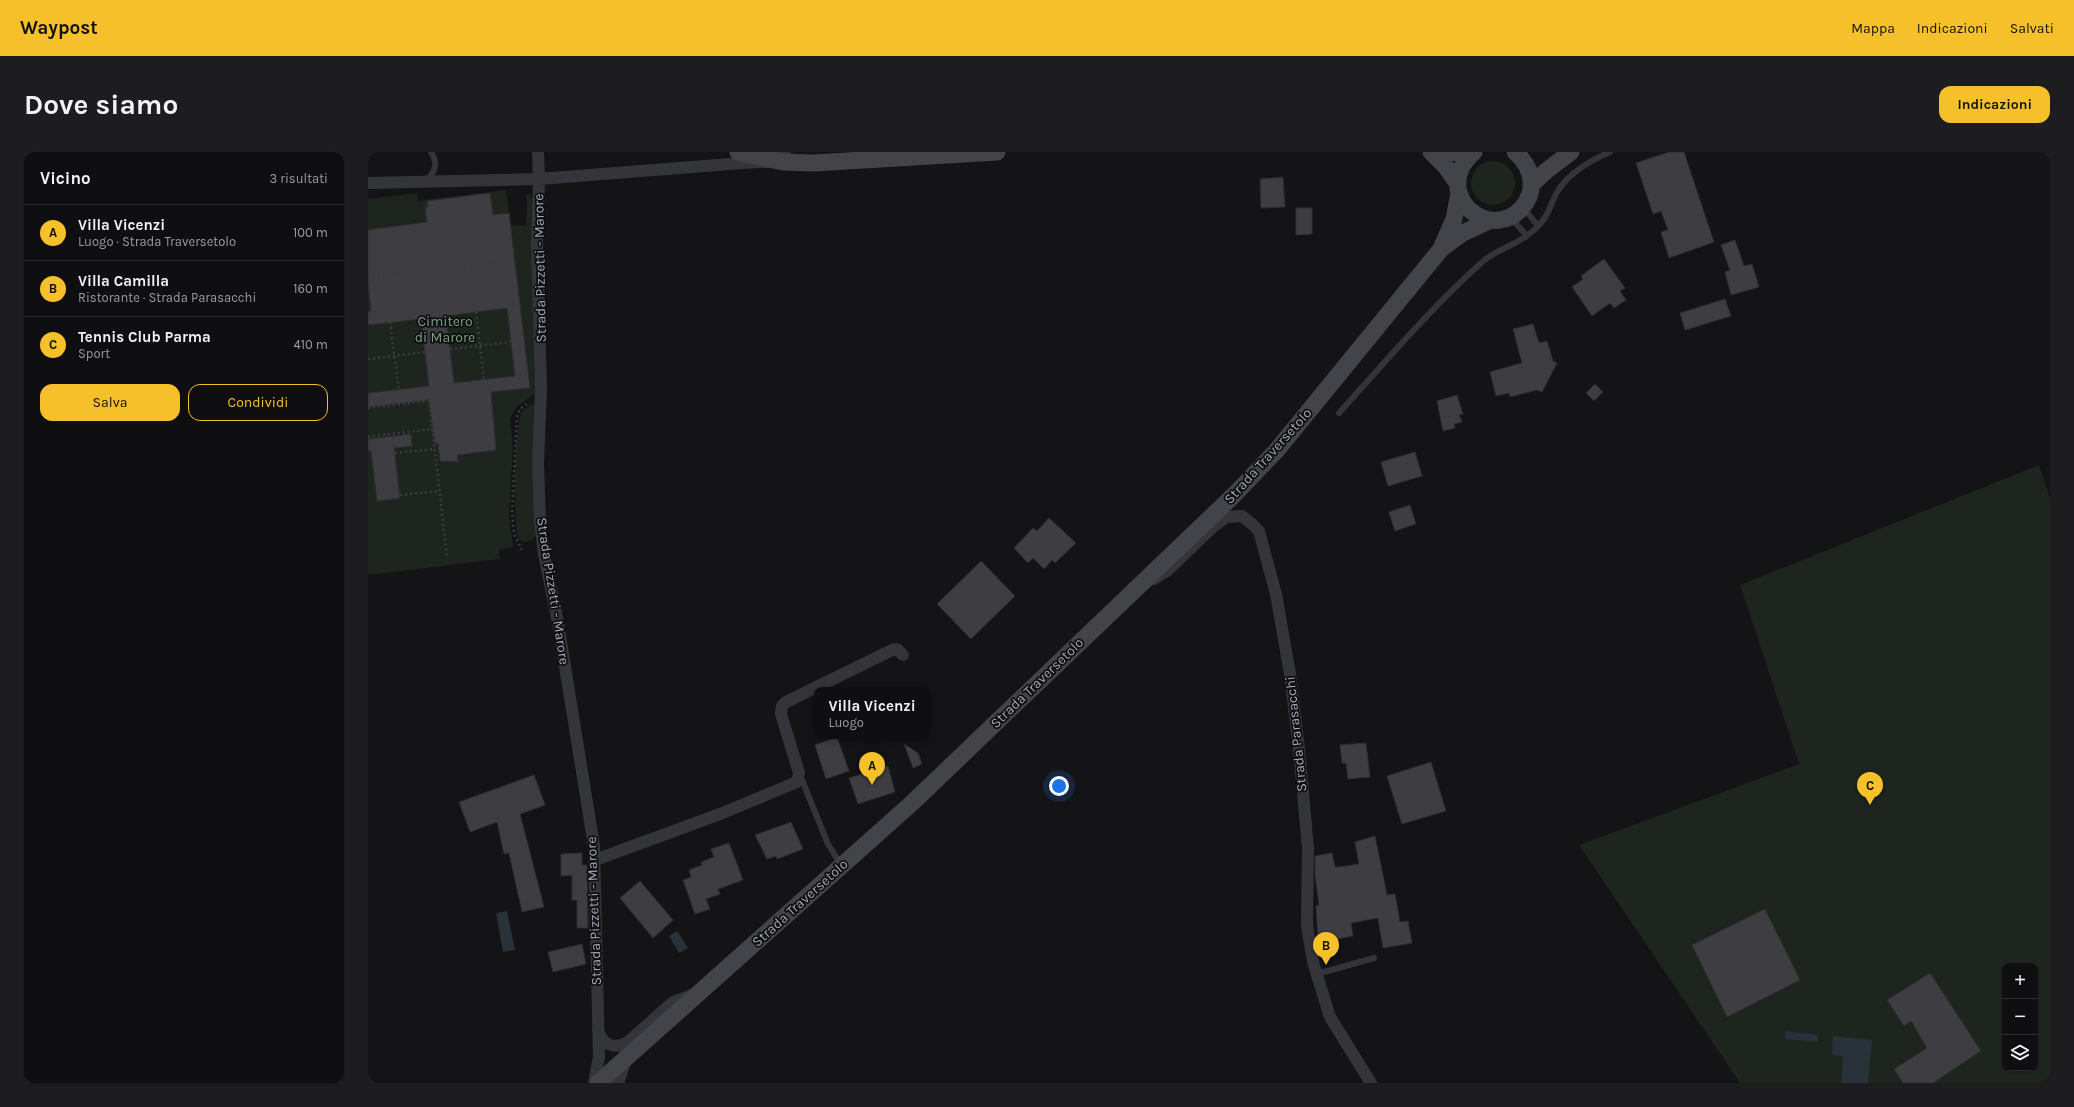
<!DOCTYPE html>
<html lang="it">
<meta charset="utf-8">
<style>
body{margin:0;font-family:Karla,sans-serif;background:#1d1c1e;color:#f1f3f6}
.controls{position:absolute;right:12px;bottom:12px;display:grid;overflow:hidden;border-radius:8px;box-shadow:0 1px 3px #0004}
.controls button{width:36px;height:36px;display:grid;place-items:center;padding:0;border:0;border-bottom:1px solid #2f2e30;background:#0f0e10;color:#f1f3f6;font:20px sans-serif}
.you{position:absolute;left:691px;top:634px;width:14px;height:14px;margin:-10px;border:3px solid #fff;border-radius:50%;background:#1a73e8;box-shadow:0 0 0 6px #1a73e833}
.badge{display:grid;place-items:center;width:26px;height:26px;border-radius:50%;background:#f6c02b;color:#111;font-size:13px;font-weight:700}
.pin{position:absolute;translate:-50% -33px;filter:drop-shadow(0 1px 2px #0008)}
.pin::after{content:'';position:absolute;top:21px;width:14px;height:12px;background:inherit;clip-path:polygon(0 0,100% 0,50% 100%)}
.popup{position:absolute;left:446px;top:535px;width:116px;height:52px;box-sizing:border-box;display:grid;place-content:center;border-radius:8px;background:#0f0e10;filter:drop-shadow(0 1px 3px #0005);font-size:13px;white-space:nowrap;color:#9b9c9f}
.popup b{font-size:15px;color:#f1f3f6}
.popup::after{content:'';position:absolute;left:50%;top:100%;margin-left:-8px;border:8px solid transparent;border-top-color:#0f0e10}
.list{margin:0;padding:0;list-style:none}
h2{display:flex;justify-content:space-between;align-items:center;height:52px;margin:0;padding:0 16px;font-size:17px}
h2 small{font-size:13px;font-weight:400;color:#9b9c9f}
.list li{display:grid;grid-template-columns:26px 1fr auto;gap:12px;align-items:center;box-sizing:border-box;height:56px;padding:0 16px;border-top:1px solid #2f2e30}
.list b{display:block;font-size:15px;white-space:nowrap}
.list p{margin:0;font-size:13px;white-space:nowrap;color:#9b9c9f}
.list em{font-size:13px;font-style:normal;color:#9b9c9f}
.actions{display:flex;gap:8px;padding:12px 16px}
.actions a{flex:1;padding:9px 0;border:1px solid #f6c02b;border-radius:12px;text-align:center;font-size:14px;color:#f6c02b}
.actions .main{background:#f6c02b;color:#111}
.icon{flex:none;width:22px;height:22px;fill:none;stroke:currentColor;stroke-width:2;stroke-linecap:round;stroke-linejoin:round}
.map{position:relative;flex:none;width:1682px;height:931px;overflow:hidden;border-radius:12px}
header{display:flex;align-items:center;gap:24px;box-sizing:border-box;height:56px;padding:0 20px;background:#f6c02b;color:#111}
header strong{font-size:19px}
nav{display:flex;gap:22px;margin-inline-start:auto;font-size:14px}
.intro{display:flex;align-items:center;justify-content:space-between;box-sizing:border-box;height:96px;padding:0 24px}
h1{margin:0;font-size:28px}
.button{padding:10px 18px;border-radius:12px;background:#f6c02b;color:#111;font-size:14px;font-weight:700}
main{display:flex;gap:24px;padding:0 24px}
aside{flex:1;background:#0f0e10;border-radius:12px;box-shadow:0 1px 3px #0004}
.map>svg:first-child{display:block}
.green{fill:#1e251f;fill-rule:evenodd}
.water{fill:#293139}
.building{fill:#3e3e42;stroke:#2e2d31;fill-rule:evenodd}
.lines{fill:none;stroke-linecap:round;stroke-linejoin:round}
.path{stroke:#3a3c41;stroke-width:2.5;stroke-dasharray:2 3;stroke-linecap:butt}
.lane{stroke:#34353a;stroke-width:6}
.street{stroke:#34353a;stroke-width:12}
.secondary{stroke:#42444a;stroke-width:17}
.labels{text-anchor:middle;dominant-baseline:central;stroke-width:3.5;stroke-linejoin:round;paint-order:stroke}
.street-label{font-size:14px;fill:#a5a9b6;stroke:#0f0e10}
.park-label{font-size:14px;fill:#7ba280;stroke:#0f0e10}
</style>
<header>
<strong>Waypost</strong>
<nav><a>Mappa</a><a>Indicazioni</a><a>Salvati</a></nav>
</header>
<div class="intro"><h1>Dove siamo</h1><a class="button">Indicazioni</a></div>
<main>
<aside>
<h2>Vicino<small>3 risultati</small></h2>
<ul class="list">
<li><span class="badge">A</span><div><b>Villa Vicenzi</b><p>Luogo · Strada Traversetolo</p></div><em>100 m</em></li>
<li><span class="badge">B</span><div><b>Villa Camilla</b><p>Ristorante · Strada Parasacchi</p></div><em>160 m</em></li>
<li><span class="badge">C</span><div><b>Tennis Club Parma</b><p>Sport</p></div><em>410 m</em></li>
</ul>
<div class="actions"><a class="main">Salva</a><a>Condividi</a></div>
</aside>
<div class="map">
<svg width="1682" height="931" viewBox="0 0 1682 931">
<rect width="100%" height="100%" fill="#141315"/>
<path class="green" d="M1103 31a22 22 0 1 1 44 0a22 22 0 1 1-44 0Z
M138,38L143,73L158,74L159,42H162L165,50L167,242L148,255L142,266L145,296L141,363L145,395L131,398L132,407L0,423V47L49,41L50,49Z
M164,252L167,254L169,382L165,387L157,390L151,388C144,373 146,277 153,262C155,257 160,254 164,252Z
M1671,313L1682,346V931H1372L1211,693L1431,612L1372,433ZM1637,814H1667V916H1637Z"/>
<path class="water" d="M139,759L147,798L135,800L128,761Z
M309,779L320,796L311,801L301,784Z
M1417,879L1450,883V890L1417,887Z
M1465,884L1504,888L1500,931H1473L1475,904L1464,903Z"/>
<path class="building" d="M1301,0H1316L1346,90L1301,106L1293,80L1300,78L1293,59L1285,62L1268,11Z
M915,25L917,55L893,56L892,27Z
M122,41L125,63L141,61L162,236L123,240L128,298L89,303L90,310L72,309L70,291L67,292L61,248L0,255V241L61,234L53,167L0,173V160L3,159L0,131V78L59,70L57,56L60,55L59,49ZM139,156L147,224L86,231L78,164Z
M928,56H944V82L928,83Z
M1367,88L1376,114L1384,112L1391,135L1363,143L1357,120L1362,118L1353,93Z
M1236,107L1257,136L1252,139L1258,148L1246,156L1242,151L1224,164L1204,135L1215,127L1213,124Z
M1357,147L1363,164L1317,178L1312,161Z
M1165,172L1171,191L1179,189L1185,209L1189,211L1174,240L1169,238L1142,245L1141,241L1128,244L1122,220L1154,211L1145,177Z
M1227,232L1235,240L1226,249L1218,241Z
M1089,243L1095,262L1091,263L1094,270L1086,272L1087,276L1075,279L1069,249Z
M43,282L44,294L26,296L32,346L9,349L3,299H0V287Z
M1047,300L1054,324L1020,334L1013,310Z
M1042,353L1048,372L1027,379L1021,360Z
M681,366L708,391L687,411L684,408L676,417L665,406L660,411L646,396L665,376L669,379Z
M613,409L647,444L603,487L569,452Z
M469,585L481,619L458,627L447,593Z
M998,591L1002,625L980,627L978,611H974L972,593Z
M536,592L550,601L554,612L545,616Z
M1063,610L1078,659L1034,672L1019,624Z
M520,614L527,640L490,652L481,626Z
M166,623L177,653L152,662L176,755L154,760L141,701L136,702L129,670L102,680L91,650Z
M423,670L435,697L409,707L408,704L399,707L387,683Z
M1007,684L1019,743L1027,742L1032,770L1040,769L1044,791L1015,796L1010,766L983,771L985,784L969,787L971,797L951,802L948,754L951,753L947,723V704L964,701L967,715H971L991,712L987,690Z
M361,691L375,728L350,737L352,742L338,747L342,757L327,762L315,728L323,725L321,718L334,713L333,710L346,705L343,697Z
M214,701V713H219L220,776H209V748H204V723L193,724V702Z
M272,729L305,768L285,786L252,746Z
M1397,757L1432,828L1359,865L1324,793Z
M214,792L218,812L185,820L180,800Z
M1562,821L1613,899L1565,931H1535L1526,917L1559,896L1543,869L1536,874L1519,848Z"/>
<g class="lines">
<path class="path" d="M99,80L107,147
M13,90L21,157
M72,117L133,110
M0,125L47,120
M108,160L116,228
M22,170L31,238
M82,197L143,190
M0,207L57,200
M0,256L61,249L79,404
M0,285L63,277
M27,301L66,297
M32,343L71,339
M154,398L146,382L144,360L149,265L152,257L161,250"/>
<path class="lane" d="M57,28C68,22 70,10 63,0
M1155,55L1170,74
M1143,66L1159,84
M971,261C1017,210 1062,157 1113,111C1129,96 1151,93 1166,78C1181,64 1180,58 1188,42C1199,22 1221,9 1242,0
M432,623L460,692L473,713
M949,822L1006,806"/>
<path class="street" d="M170,0L171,27L169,91L173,237L170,311L172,368L176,402L190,471L226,694L231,905L226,931
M0,31L171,27L388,10H415L417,0
M786,427L799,419L845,375L858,365L874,364L884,372L891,379L908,442L922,522L931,597L940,696L939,774L945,810L962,865L1003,931
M227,708L352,662L429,630L431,621L413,562L414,554L418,550L524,498L529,497L535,503
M230,878C234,894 249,898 261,889L305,850L329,841
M250,931L258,908"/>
<path class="secondary" d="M370,0L415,10L446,11L629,0
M1063,0L1078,15L1090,32
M1106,0C1095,10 1088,21 1090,37C1092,45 1096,53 1102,58C1138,91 1190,38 1147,0
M1066,1L1102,0
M1164,32L1178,19L1203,0
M1073,97L1095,81L1123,68
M230,931L544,651L866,343L908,299L1073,97L1086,67L1091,41"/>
</g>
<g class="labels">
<g class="street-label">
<text transform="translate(172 116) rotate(-91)">Strada Pizzetti - Marore</text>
<text transform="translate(900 304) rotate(-48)">Strada Traversetolo</text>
<text transform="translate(185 439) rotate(81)">Strada Pizzetti - Marore</text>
<text transform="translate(669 531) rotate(-44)">Strada Traversetolo</text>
<text transform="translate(928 582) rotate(-96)">Strada Parasacchi</text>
<text transform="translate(432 751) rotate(-42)">Strada Traversetolo</text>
<text transform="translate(226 759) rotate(-92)">Strada Pizzetti - Marore</text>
</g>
<g class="park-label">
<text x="77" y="169">Cimitero<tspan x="77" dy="16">di Marore</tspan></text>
</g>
</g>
</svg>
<div class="controls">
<button>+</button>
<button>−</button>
<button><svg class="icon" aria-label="layers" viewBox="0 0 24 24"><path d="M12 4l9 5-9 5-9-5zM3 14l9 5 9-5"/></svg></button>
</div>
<div class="you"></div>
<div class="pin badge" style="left:504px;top:633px">A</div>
<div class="popup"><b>Villa Vicenzi</b>Luogo</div>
<div class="pin badge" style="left:958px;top:813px">B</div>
<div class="pin badge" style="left:1502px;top:653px">C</div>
</div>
</main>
